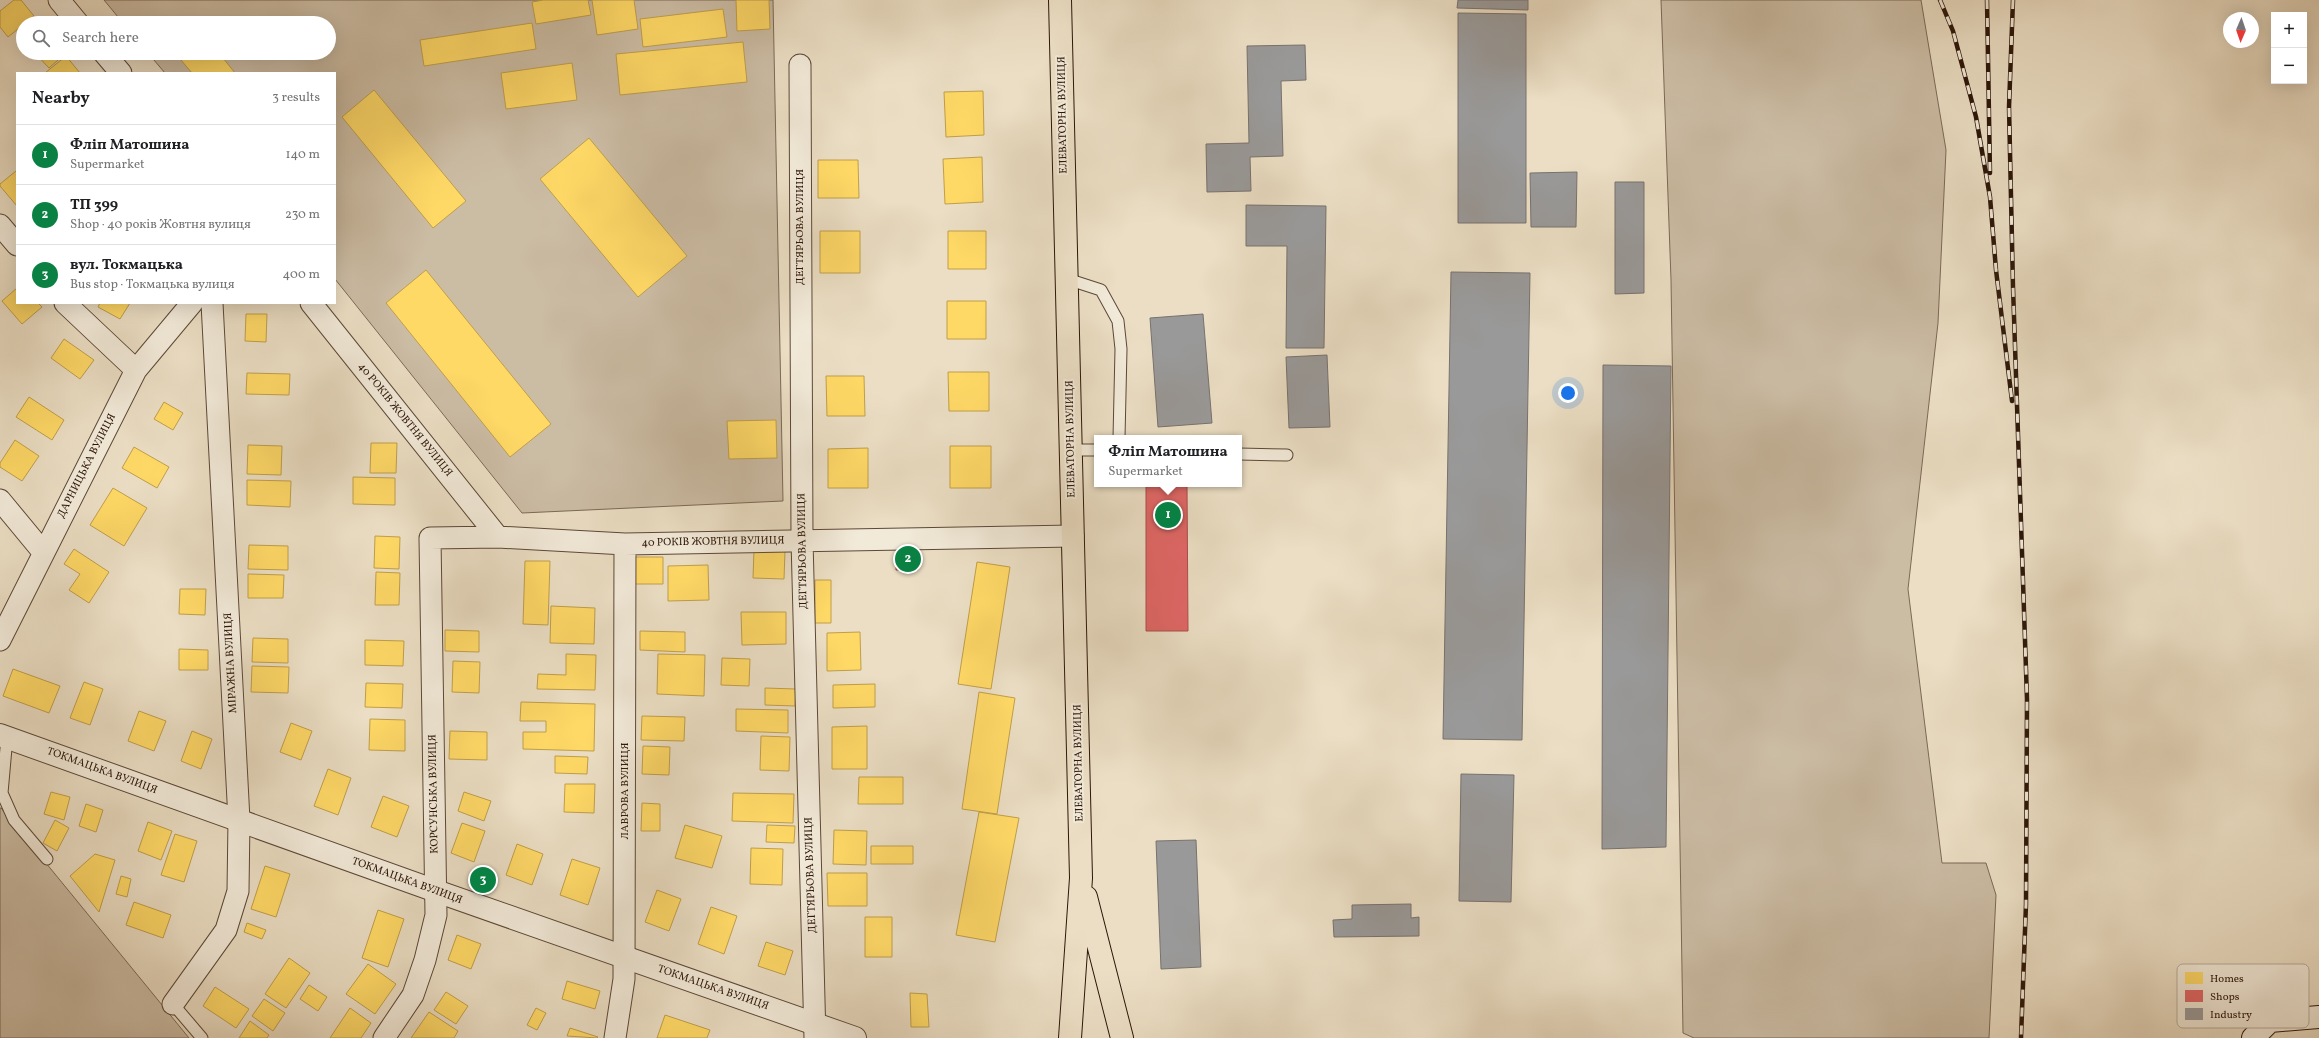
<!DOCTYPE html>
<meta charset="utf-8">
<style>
body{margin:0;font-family:Vollkorn,serif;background:#f2f2f2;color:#202124}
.controls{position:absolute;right:12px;top:12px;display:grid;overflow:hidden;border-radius:0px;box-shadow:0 4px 16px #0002}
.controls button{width:36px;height:36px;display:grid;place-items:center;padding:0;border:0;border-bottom:1px solid #e0e0e0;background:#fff;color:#202124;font:20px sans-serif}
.compass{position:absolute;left:2223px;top:12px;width:36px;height:36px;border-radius:50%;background:#fff;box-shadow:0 4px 16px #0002;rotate:182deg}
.you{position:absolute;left:1568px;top:393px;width:14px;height:14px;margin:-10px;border:3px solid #fff;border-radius:50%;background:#1a73e8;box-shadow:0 0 0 6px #1a73e833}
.badge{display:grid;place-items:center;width:26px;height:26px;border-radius:50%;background:#0b8043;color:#fff;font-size:13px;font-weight:700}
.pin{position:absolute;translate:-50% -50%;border:2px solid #fff;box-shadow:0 1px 4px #0006}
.popup{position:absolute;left:1094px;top:435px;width:148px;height:52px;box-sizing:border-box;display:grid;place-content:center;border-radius:0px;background:#fff;filter:drop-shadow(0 1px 3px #0005);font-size:13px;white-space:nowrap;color:#757577}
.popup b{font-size:15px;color:#202124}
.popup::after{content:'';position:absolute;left:50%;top:100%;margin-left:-8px;border:8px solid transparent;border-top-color:#fff}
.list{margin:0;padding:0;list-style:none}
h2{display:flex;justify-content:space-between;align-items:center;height:52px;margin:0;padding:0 16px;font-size:17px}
h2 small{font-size:13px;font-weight:400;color:#757577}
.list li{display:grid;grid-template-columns:26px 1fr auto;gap:12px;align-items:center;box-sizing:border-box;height:60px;padding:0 16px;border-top:1px solid #e0e0e0}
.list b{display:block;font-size:15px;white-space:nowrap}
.list p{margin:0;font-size:13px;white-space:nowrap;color:#757577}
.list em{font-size:13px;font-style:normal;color:#757577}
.icon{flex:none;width:22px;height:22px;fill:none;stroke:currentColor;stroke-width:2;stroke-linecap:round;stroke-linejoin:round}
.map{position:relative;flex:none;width:2319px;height:1038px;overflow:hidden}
.search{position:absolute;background:#fff;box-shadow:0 4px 16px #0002;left:16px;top:16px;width:320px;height:44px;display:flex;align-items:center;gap:10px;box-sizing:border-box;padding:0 14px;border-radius:22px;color:#757577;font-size:15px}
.panel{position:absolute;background:#fff;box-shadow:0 4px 16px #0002;left:16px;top:72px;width:320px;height:232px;border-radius:0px}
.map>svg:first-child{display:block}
.green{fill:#cbbca4;stroke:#7c6956}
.homes{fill:#ffd966;stroke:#c09e4a}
.shops{fill:#e06666;stroke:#aa4e4a}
.industry{fill:#999;stroke:#78726e}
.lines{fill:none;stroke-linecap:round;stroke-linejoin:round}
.service-casing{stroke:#5c4838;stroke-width:13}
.minor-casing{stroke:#5c4838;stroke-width:23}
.tertiary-casing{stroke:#5c4838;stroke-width:24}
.secondary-casing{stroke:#2c1609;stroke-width:24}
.primary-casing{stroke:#2c1609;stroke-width:24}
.service{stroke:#f2ead9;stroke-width:11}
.minor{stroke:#f2ead9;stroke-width:21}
.tertiary{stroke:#f2ead9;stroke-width:22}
.secondary{stroke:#f2ead9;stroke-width:22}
.primary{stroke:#ebdec4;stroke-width:22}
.rail-casing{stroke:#2c1609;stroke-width:4.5}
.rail{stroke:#f2ead9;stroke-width:3;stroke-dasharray:9;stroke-linecap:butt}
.labels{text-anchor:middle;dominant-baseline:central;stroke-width:4;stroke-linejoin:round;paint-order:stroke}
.street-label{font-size:11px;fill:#2c1609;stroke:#f2ead9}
.key{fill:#f2ead9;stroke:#b7aa9b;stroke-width:1}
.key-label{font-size:11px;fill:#2c1609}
</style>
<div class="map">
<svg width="2319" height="1038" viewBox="0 0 2319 1038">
<rect width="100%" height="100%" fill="#ebdec4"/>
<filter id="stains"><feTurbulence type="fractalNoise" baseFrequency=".005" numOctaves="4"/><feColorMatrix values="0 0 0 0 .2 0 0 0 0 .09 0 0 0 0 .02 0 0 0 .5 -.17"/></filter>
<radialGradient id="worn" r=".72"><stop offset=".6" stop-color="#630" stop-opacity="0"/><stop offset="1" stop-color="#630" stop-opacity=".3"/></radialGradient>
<path class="green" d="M104,0H773L783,501L522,513L335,279V73H165L148,53H329V23H123Z
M1661,0H1921L1946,150L1938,323L1908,589L1942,863H1986L1996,895L1989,1038H1694L1683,1033L1671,280Z
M0,808H1L189,1038H0Z"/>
<path class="homes" d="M14,0H21L34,16L8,37L0,27V11Z
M543,0H588L591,15L536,24L532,2Z
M592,0H634L638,29L597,35Z
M736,0H769L770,29L737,31Z
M723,9L727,37L643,47L640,19Z
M532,23L536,49L424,66L420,40Z
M743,42L747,82L620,95L616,54Z
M35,53H66L49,68Z
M175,53H219L235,73H192Z
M66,56L80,73H45Z
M572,63L577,100L506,109L501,73Z
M374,90L466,201L433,228L342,117Z
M983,91L984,135L946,137L944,92Z
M589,138L687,256L638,297L540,179Z
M982,157L983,202L945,204L943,159Z
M818,160H858L859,198H818Z
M16,171L17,172V206L0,186V184Z
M820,231H860V273H820Z
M948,231H986V269H948Z
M426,270L551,424L510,457L386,303Z
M17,288V303H38L42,307L22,324L2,301Z
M947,301H986V339H947Z
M100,303H130L120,319L98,307Z
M246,314H267L266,342L245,341Z
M64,339L94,360L80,379L51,358Z
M948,372H989V411H949Z
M247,373L290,374L289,395L246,394Z
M826,376H864L865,416H827Z
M29,397L64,420L52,440L16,417Z
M164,402L183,413L173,430L154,419Z
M776,420L777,458L729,459L727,421Z
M15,440L39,456L22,481L0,467V463Z
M371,443H397L396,473H370Z
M248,445L282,446L281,475L247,474Z
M950,446H991V488H950Z
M134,447L169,467L157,488L122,468Z
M868,448V488H828V449Z
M353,477L395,478V505L353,504Z
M247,480L291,481L290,507L247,505Z
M113,488L147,508L124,546L90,525Z
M375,536L400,537L399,569L374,568Z
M249,545L288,546V570L248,569Z
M74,549L109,572L89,603L69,590L80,574L64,564Z
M754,550L785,551L784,579L753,578Z
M635,557H663V584H634Z
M525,561H550L548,625L523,624Z
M977,562L1010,567L991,689L958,684Z
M708,565L709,600L668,601V566Z
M376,572L400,573L399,605H375Z
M248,574L284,575L283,598H248Z
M815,580H831V623H815Z
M180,589H206L205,615L179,614Z
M551,606L595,608L594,644L550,643Z
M741,612H786V644L742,645Z
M445,630L479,631V652L445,651Z
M640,631L685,632V652L640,650Z
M860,632L861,670L827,671V633Z
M253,638L288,639V663L252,662Z
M365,640L404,641L403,666L365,665Z
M179,649L208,650V670H179Z
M566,654L596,655L595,690L537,689L538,674L566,675Z
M658,654L705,655L704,696L657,694Z
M722,658L750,659L749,686L721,685Z
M453,661L480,662L479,693L452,692Z
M252,666L289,667L288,693L251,692Z
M13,669L60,686L49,713L3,696Z
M84,682L103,689L90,725L70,718Z
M366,683L403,684L402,708L365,707Z
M875,684V707L833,708V685Z
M765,688L796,689L795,706L765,705Z
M979,692L1015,698L997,814L962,809Z
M521,702L595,704L594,751L523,749V732H546V721H520Z
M736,709L788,710V733L736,731Z
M139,711L166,721L154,751L128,741Z
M642,716L685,717L684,741L641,740Z
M370,719L405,720V751L369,750Z
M291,723L312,731L301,760L280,752Z
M867,726V769H832V727Z
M192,731L212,739L201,769L181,761Z
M450,731L487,732V760L449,759Z
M761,736L790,737L789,771L760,770Z
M643,746L670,747L669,775L642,774Z
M555,756L588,757L587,774L555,773Z
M328,769L351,778L338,815L314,806Z
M859,777H903V804H858Z
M565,784H595L594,813L564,812Z
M51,792L70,797L64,820L44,814Z
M464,792L491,801L484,821L458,811Z
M733,793L794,794L793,823L732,821Z
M383,796L409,806L397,837L371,827Z
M642,803L660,804V831H641Z
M86,804L103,810L96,832L79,826Z
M979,812L1019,818L995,942L956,935Z
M55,820L69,828L57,851L43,843Z
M148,822L172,831L161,860L138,851Z
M462,823L485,831L474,862L451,853Z
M685,825L722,836L712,868L675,858Z
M767,825L795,826L794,843L766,842Z
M834,830L867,831L866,865L833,864Z
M175,834L197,841L184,882L161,875Z
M517,844L543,854L532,885L506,875Z
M871,846H913V864H871Z
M751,848L783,849L782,885L750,884Z
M95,854L115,860L99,912L70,876Z
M572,859L600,868L588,905L560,895Z
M265,866L290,874L276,917L251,909Z
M827,873H867V906H828Z
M121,876L131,879L127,897L116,894Z
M657,890L681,899L669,931L645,922Z
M134,902L171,915L163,938L126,925Z
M711,907L737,916L724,954L698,944Z
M378,910L404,919L388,967L362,958Z
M865,917H892V957H865Z
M247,923L266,930L262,939L244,932Z
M457,935L481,944L471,969L448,960Z
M766,942L793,951L785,975L758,966Z
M289,958L310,973L286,1008L265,994Z
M368,964L396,984L375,1014L346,994Z
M567,981L600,991L595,1009L562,999Z
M309,985L327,997L318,1011L300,999Z
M215,987L249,1009L236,1028L203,1006Z
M446,992L468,1006L456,1024L434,1010Z
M910,993L927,994L929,1027H911Z
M264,999L285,1013L273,1031L252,1016Z
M350,1008L371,1023L361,1038H330Z
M536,1008L546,1013L537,1030L527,1025Z
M429,1012L458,1031L454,1038H411Z
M665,1015L710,1030L707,1038H657Z
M250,1021L269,1035L267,1038H239Z
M570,1028L598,1037L597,1038L567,1036Z"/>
<path class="shops" d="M1146,484H1187L1188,631H1146Z
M918,546V570H896V547Z"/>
<path class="industry" d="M1458,0H1528V10L1457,8Z
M1458,13L1526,14V223H1458Z
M1305,45L1306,80L1281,81L1283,156L1250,157L1251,191L1207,192L1206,144L1249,143L1247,46Z
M1577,172L1576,227H1531L1530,173Z
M1615,182H1644V293L1615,294Z
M1246,205L1326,206L1324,348H1286L1287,246H1246Z
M1451,272L1530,273L1522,740L1443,739Z
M1203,314L1212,423L1158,427L1150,318Z
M1327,355L1330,427L1289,428L1286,357Z
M1603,365L1671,366L1666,847L1602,849Z
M1461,774L1514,775L1511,902L1459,901Z
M1196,840L1201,967L1161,969L1156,841Z
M1411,904V918L1419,917V936L1334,937L1333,920L1352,919V905Z"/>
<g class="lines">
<g class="service-casing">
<path id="service" d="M1067,279L1101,290L1118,321L1121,349L1119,438
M1071,450H1097
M1239,454L1287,455
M7,737L2,793L14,820L47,859
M173,1004L202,1038"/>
</g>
<g class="minor-casing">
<path id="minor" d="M59,0L78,23
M104,53L121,73
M800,65L802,540L815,1038
M0,225L17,245
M65,303L136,370
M311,303L498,537
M0,500L43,552
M0,640L136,370L192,303
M173,1004L226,930L238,891L239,820L212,303
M384,1038L413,995L425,960L436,915L430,538L498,537L625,544L1073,536
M615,1038L624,979L625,544"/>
</g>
<g class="tertiary-casing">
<path id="tertiary" d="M0,735L436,891L855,1038"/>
</g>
<g class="secondary-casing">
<path id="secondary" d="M2253,1038L2270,1021L2319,1017"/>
</g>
<g class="primary-casing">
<path id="primary" d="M1060,0L1081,878L1070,1038
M1086,897L1122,1038"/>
</g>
<use href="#service" class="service"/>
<use href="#minor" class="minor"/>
<use href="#tertiary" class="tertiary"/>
<use href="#secondary" class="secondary"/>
<use href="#primary" class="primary"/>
<g class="rail-casing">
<path id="rail" d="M1940,0L1953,31L1976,117L1990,197L1996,270L2012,401
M1987,0L1990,173
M2013,0L2009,107L2013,287L2027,699L2026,904L2021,1038"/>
</g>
<use href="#rail" class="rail"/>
</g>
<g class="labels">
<g class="street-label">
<text transform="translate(1063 115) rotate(-91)">ЕЛЕВАТОРНА ВУЛИЦЯ</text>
<text transform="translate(800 227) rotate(-90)">ДЕГТЯРЬОВА ВУЛИЦЯ</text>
<text transform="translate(405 420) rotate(51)">40 РОКІВ ЖОВТНЯ ВУЛИЦЯ</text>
<text transform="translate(1071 439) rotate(-91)">ЕЛЕВАТОРНА ВУЛИЦЯ</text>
<text transform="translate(87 466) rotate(-63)">ДАРНИЦЬКА ВУЛИЦЯ</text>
<text transform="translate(713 542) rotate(-1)">40 РОКІВ ЖОВТНЯ ВУЛИЦЯ</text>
<text transform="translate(803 551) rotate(-91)">ДЕГТЯРЬОВА ВУЛИЦЯ</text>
<text transform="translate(231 663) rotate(-93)">МІРАЖНА ВУЛИЦЯ</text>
<text transform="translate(1079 763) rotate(-91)">ЕЛЕВАТОРНА ВУЛИЦЯ</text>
<text transform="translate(102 771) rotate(20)">ТОКМАЦЬКА ВУЛИЦЯ</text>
<text transform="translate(625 791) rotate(-90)">ЛАВРОВА ВУЛИЦЯ</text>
<text transform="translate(434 794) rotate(-91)">КОРСУНСЬКА ВУЛИЦЯ</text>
<text transform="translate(811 875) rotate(-92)">ДЕГТЯРЬОВА ВУЛИЦЯ</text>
<text transform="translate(407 881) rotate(20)">ТОКМАЦЬКА ВУЛИЦЯ</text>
<text transform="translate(713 988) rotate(19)">ТОКМАЦЬКА ВУЛИЦЯ</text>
</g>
</g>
<rect x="2177" y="964" width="132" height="64" rx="6" class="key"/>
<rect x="2185" y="972" width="18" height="12" fill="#ffd966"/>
<rect x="2185" y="990" width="18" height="12" fill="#e06666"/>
<rect x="2185" y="1008" width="18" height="12" fill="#999"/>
<g class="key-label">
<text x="2210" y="982">Homes</text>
<text x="2210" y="1000">Shops</text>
<text x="2210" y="1018">Industry</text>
</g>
<rect width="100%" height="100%" filter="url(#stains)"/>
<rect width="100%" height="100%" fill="url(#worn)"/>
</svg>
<div class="controls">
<button>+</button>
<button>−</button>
</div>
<svg class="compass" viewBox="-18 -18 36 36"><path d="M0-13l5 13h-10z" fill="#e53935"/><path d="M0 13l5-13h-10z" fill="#757577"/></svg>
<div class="you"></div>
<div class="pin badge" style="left:1168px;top:515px">1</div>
<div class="popup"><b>Фліп Матошина</b>Supermarket</div>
<div class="pin badge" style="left:908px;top:559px">2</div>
<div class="pin badge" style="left:483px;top:880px">3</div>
<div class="search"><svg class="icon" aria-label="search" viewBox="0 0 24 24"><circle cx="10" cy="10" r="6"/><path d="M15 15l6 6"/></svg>Search here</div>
<section class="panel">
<h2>Nearby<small>3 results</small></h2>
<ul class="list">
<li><span class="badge">1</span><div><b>Фліп Матошина</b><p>Supermarket</p></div><em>140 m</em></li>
<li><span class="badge">2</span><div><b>ТП 399</b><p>Shop · 40 років Жовтня вулиця</p></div><em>230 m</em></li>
<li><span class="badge">3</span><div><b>вул. Токмацька</b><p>Bus stop · Токмацька вулиця</p></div><em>400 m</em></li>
</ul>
</section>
</div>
